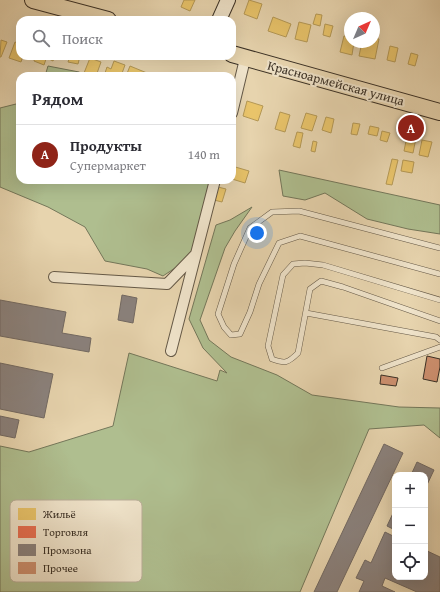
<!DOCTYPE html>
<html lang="ru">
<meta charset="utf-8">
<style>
body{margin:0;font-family:"Gentium Book Plus",serif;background:#f7f7f7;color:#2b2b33}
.controls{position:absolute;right:12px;bottom:12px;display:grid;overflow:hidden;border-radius:8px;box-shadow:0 4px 16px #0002}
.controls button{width:36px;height:36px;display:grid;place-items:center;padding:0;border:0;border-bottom:1px solid #e1e1e2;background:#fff;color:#2b2b33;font:20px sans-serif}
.compass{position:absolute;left:344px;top:12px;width:36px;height:36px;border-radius:50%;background:#fff;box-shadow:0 4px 16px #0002;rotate:44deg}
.you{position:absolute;left:257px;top:233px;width:14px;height:14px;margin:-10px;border:3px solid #fff;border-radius:50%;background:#1a73e8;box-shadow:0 0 0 6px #1a73e833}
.badge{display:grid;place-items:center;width:26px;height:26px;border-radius:50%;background:#8f2418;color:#fff;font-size:13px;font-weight:700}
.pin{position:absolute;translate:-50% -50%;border:2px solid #fff;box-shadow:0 1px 4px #0006}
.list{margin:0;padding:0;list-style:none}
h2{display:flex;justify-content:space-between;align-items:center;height:52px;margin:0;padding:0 16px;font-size:17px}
h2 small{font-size:13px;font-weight:400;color:#7c7c81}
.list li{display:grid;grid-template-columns:26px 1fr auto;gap:12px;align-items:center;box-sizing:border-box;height:60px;padding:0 16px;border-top:1px solid #e1e1e2}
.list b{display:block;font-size:15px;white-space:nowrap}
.list p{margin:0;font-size:13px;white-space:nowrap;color:#7c7c81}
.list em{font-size:13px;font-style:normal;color:#7c7c81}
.icon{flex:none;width:22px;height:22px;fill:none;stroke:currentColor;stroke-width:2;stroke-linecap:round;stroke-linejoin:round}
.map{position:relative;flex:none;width:440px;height:592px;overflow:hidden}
.search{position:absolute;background:#fff;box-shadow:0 4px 16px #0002;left:16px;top:16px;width:220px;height:44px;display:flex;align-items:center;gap:10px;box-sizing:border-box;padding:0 14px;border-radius:12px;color:#7c7c81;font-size:15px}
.panel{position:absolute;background:#fff;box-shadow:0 4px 16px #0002;left:16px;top:72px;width:220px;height:112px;border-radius:12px}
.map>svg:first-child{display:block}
.green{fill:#afbe8f;stroke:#74775a}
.homes{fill:#e9c46a;stroke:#b49855}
.shops{fill:#e76f51;stroke:#b35c44}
.industry{fill:#8a817c;stroke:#726962}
.building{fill:#cc8f6e;stroke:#3a3025}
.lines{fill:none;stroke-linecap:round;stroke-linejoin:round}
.lane-casing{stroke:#655947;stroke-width:6}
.street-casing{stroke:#655947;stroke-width:12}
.secondary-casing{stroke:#3a3025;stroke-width:16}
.primary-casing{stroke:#3a3025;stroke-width:18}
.lane{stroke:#efe3ca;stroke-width:5}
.street{stroke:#efe3ca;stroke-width:10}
.secondary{stroke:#efe3ca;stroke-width:14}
.primary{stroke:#e7d4ae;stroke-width:16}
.labels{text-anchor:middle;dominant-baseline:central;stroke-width:4;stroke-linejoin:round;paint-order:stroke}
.street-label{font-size:13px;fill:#3a3025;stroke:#efe3ca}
.key{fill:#efe3ca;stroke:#b9ad98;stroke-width:1}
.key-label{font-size:11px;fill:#3a3025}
</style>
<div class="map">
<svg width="440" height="592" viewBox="0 0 440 592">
<rect width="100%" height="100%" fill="#e7d4ae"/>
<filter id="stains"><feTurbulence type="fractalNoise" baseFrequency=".005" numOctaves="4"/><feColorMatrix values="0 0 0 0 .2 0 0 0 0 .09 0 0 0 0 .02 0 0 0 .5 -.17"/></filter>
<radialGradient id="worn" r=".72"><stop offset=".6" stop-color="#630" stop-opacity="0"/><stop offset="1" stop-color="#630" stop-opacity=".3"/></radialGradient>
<path class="green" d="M48,66L79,72L85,76H45Z
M20,103V180H215L196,254L163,276L147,269L105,261L85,227L48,207L0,187V108Z
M279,170L440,205V234L408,229L367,219L325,193L305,200L283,196Z
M252,207L235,231L225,248L200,320L209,340L231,357L277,375L312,395L399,407L440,408V438L424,425L369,429L300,592H0V446L29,452L113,426L129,353L217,381L220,370L227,373L203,348L189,319L216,225L230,220Z"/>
<path class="homes" d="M184,0H195L190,11L181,7Z
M249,0L262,4L257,19L244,14Z
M316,14L322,15L320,26L313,24Z
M273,17L291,24L286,37L268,31Z
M299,22L311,25L307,42L295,39Z
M325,24L333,26L330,37L323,35Z
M344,36L350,37V42H354L352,55L340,52Z
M374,38L379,39L375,59L359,56L362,42H374Z
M1,40L7,42L1,57H0Z
M15,42L20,44V56H23L21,62L9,58Z
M390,46L398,48L395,62L387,60Z
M411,53L418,55L415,66L408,64Z
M35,56H47L44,65L34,61Z
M48,56H55L53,61L47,58Z
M70,56H80L78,64L68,62Z
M90,58L101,62L96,76H90L84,73Z
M114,61L125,65L121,76H104L107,67L111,69Z
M130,66L147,73L146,76H126Z
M247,101L263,106L258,121L243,116Z
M280,112L290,115L285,132L275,129Z
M306,113L317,116L312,131L301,128Z
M326,117L334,119L331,133L322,130Z
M353,123L360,124L357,135L351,134Z
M370,126L379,128L377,136L368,134Z
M382,131L390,133L387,142L380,140Z
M297,132L303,133L300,148L293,146Z
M407,136L416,138L413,153L404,151Z
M422,140L432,142L428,157L419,155Z
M313,141L317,142L315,152L311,151Z
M392,159L398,160L392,185L386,184Z
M403,160L414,162L412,173L401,171Z
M232,166L249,171L245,183L232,179Z
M218,187L226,189L222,202L214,200Z"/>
<path class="shops" d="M405,120L420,123L418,136L403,133Z"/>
<path class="industry" d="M122,295L137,298L133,323L118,320Z
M0,300L66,312L62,333L91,338L89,352L0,336Z
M0,363L53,374L44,418L0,409Z
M0,416L19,420L15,438L0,435Z
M384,444L403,453L337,592H314Z
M417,462L434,470L425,489V475H411Z
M395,509V530L387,526Z
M385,532L395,537V577H425V550L440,557V592H417L385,578L382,586L395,592H359L364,581L356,578L365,560L371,563Z"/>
<path class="building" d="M427,356L440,359V367L437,382L423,379Z
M381,375L398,378L396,386L380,384Z"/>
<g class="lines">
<g class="lane-casing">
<path id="lane" d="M440,248L299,211L272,212L250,228L234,264L218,314L224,327L231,335L240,334L250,312L259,284L279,243L300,236L440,274
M440,300L323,265L305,263L293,264L283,275L268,346L272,359C285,364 288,363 298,353L310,289L321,281L343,287L440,321
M306,313L436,337L440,340
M382,368L440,347"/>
</g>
<g class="street-casing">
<path id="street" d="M232,113L245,59
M54,277L167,284L195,255
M171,351L215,180"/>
</g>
<g class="secondary-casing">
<path id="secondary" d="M219,20L228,0"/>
</g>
<g class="primary-casing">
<path id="primary" d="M33,0L108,20
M232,54L440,112"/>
</g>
<use href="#lane" class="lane"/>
<use href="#street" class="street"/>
<use href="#secondary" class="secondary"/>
<use href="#primary" class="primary"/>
</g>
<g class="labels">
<g class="street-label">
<text transform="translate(336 83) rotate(15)">Красноармейская улица</text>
</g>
</g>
<rect x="10" y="500" width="132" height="82" rx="6" class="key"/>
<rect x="18" y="508" width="18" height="12" fill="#e9c46a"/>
<rect x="18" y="526" width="18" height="12" fill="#e76f51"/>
<rect x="18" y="544" width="18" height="12" fill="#8a817c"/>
<rect x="18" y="562" width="18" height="12" fill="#cc8f6e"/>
<g class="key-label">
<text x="43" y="518">Жильё</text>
<text x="43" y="536">Торговля</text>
<text x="43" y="554">Промзона</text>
<text x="43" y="572">Прочее</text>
</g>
<rect width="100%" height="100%" filter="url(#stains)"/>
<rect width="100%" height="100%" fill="url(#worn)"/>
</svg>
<div class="controls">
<button>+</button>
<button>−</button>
<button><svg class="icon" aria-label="locate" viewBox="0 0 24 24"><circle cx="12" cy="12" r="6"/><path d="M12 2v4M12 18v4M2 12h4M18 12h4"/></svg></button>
</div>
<svg class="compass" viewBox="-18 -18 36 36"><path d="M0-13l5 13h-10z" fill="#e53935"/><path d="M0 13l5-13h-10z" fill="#7c7c81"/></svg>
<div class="you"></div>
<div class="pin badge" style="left:411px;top:128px">A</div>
<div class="search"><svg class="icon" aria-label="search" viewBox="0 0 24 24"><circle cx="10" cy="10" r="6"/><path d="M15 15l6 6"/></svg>Поиск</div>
<section class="panel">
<h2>Рядом<small></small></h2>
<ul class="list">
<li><span class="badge">A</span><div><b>Продукты</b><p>Супермаркет</p></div><em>140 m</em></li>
</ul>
</section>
</div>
